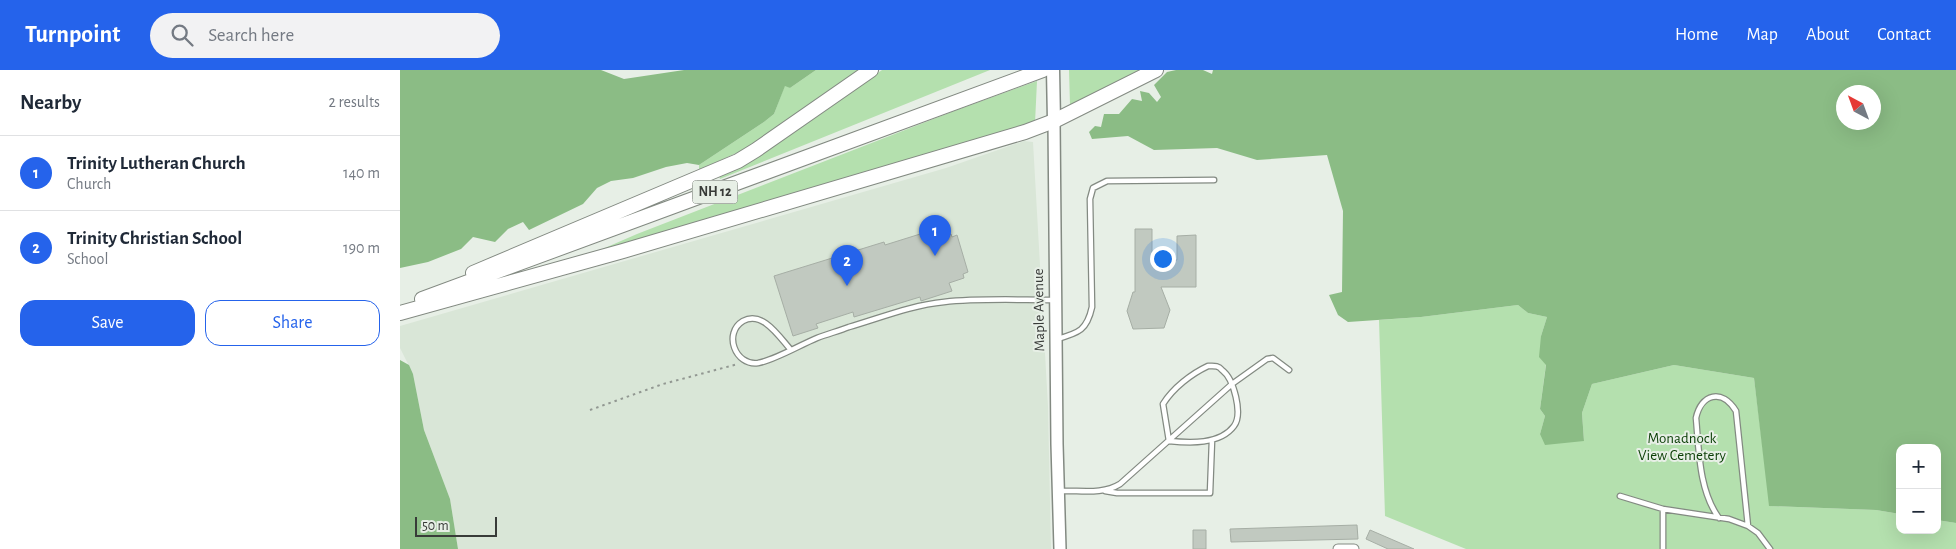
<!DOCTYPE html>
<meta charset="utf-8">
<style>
body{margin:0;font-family:"Alegreya Sans",sans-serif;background:#f2f2f3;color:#1f2937}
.controls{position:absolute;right:15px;bottom:15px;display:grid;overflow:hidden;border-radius:10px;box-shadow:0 5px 20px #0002}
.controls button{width:45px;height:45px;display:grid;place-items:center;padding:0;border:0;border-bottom:1px solid #e0e1e3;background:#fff;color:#1f2937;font:25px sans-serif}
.compass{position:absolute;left:1436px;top:15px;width:45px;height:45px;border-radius:50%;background:#fff;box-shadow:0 5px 20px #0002;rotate:319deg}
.scale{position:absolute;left:15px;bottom:12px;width:82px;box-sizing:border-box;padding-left:5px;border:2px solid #383b38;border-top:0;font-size:14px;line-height:18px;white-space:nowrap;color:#383b38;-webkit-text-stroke:4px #e7efe6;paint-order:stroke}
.you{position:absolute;left:762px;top:188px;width:18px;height:18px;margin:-12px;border:4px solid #fff;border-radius:50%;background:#1a73e8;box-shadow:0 0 0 8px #1a73e833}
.badge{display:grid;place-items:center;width:32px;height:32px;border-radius:50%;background:#2563eb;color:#fff;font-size:16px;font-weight:700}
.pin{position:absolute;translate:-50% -41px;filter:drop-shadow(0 1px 2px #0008)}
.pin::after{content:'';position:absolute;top:26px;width:18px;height:15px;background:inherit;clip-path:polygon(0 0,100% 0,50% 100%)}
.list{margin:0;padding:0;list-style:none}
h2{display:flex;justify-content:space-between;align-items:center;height:65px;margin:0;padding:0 20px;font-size:21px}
h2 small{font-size:16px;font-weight:400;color:#747a83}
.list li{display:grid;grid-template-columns:32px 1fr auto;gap:15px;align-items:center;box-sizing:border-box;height:75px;padding:0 20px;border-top:1px solid #e0e1e3}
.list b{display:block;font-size:19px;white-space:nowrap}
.list p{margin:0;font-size:16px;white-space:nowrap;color:#747a83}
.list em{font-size:16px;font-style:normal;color:#747a83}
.actions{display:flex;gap:10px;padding:15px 20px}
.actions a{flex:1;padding:11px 0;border:1px solid #2563eb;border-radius:15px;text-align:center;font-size:18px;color:#2563eb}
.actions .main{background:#2563eb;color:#fff}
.icon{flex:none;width:28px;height:28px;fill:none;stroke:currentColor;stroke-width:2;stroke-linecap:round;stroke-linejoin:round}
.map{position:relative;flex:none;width:1556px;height:479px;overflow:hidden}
header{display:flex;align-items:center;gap:30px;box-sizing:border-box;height:70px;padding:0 25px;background:#2563eb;color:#fff}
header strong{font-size:24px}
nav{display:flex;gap:28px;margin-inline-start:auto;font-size:18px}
.search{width:350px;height:45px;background:#f2f2f3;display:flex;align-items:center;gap:12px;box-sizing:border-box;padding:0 18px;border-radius:28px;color:#747a83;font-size:19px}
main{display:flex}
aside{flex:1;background:#fff}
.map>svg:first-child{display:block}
.built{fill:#d9e6d7}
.green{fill:#b4e0ae}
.forest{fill:#8bbc85;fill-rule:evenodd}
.building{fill:#c1c9c0;stroke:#a6aea5}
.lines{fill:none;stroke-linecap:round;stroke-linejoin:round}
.service-casing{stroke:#838a82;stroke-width:7}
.minor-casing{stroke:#838a82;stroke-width:11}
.tertiary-casing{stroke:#838a82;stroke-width:14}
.secondary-casing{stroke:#838a82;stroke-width:15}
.trunk-casing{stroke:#838a82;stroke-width:16}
.path{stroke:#929892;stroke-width:2;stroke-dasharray:2.5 4;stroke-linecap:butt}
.service{stroke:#fff;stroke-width:4.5}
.minor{stroke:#fff;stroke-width:9}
.tertiary{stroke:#fff;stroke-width:11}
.secondary{stroke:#fff;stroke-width:12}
.trunk{stroke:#fff;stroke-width:14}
.labels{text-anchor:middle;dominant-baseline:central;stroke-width:4;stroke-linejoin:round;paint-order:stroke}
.shield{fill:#e7efe6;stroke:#6c716c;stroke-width:1}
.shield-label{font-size:14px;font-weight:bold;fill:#383b38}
.street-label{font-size:15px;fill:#383b38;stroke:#e7efe6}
.park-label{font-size:15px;fill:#0a3e05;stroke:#e7efe6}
</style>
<header>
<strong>Turnpoint</strong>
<div class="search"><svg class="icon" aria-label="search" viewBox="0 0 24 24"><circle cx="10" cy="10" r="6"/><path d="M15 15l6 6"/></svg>Search here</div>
<nav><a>Home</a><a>Map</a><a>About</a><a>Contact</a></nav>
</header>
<main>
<aside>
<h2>Nearby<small>2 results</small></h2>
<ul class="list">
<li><span class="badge">1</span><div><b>Trinity Lutheran Church</b><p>Church</p></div><em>140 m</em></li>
<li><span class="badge">2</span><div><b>Trinity Christian School</b><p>School</p></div><em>190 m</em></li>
</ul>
<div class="actions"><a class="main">Save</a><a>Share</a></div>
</aside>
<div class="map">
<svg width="1556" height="479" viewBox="0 0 1556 479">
<rect width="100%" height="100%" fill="#e7efe6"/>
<path class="built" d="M624,71L633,72L648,336L651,479H58L50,429L24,360L13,304L0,278V256L546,98Z"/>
<path class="green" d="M416,0H462L343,80L299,100V95L364,52L374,44L385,15L390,18Z
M482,0H590L320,109L319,106C377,78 429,38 482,0Z
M669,0H742L670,35Z
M637,11L635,53L191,184L237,164L554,41Z
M1118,235L1128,243L1147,247L1141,266L1146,294L1140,339L1145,346L1140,364L1184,371L1182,343L1192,314L1274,295L1354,308L1370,436L1476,440L1500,444V460H1537V450L1556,453V479H1066L985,446L979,250L1021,247Z"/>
<path class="forest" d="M0,0H201L224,9L284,0H416L390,18L385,16L374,44L364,52L299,95L287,93L266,97L233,108L211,111L197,118L183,134L129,160L123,152L108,159L95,172L73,167L61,179L28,192L0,198Z
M776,0H803L812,4L813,0H1556V453L1537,450V378H1500V444L1476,440L1369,436L1354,308L1274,295L1192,314L1182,343L1184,371L1145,375L1140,364L1145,346L1140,339L1146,295L1139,287L1141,266L1147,247L1128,243L1118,235L1021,247L948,252L938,245L929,225L942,222L943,141L927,85L857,90L817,78L754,80L728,66L692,69L689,62L695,56L701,57L704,44H719L732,29L742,31L740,21L749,23L757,32L761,27L754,15L767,2ZM1474,22V52H1444V22Z
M0,290L9,295L13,304L24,360L50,429L58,479H0Z"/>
<path class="building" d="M735,159H752V190H777V166L796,165V217H761L770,240L764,258L733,259L727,241L733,222H735Z
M533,160L536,168L551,164L552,167L557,165L568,202L563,204L564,208L549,213L552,221L521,231L520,227L454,247L453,242L416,254L418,258L393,266L374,206L484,172L485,175Z
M957,455L958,469L831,472L830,459Z
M793,460H806V479H793Z
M970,460L1014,479H988L966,469Z"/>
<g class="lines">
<g class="service-casing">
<path id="service" d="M657,269C679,263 687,260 692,237L690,129L693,118L707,111L814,110
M391,280C380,268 363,240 343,251C323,263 335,296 358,293C375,290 400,275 417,268C427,264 439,261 449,257C480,248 512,235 544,232C580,228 618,230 654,230
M808,296C814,296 818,295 822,300C834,309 843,344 834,356C820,375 789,373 769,371L763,334C773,318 791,304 808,296Z
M660,421C680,420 702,425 720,414L832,314L867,289L873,288L889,300
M705,421L717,423H810L812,370
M1220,426L1263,439L1329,449L1348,456
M1319,448C1299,421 1299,381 1296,348C1301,324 1322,318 1336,341L1348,456L1358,463L1370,479
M1263,479V439"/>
</g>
<g class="minor-casing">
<path id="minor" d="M938,479H954"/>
</g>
<g class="tertiary-casing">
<path id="tertiary" d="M654,51L657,374L660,479"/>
</g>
<g class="secondary-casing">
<path id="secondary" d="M653,0L654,51"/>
</g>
<g class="trunk-casing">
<path id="trunk" d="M73,203L338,91L356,80L471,0
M22,229L643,0
M0,243L223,181L625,62L654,51L756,0"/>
</g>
<path class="path" d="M190,340L263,314L338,294"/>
<use href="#service" class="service"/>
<use href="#minor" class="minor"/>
<use href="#tertiary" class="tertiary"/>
<use href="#secondary" class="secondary"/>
<use href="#trunk" class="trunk"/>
</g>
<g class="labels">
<rect class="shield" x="292.5" y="110.5" width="45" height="23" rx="4"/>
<g class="shield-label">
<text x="315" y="122">NH 12</text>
</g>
<g class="street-label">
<text transform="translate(639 240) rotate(-91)">Maple Avenue</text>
</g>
<g class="park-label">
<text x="1282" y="368">Monadnock<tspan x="1282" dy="17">View Cemetery</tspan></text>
</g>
</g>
</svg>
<div class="controls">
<button>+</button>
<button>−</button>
</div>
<svg class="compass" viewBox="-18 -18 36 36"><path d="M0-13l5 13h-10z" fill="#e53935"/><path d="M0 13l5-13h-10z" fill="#747a83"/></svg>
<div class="scale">50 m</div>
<div class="you"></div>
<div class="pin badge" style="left:535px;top:186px">1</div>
<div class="pin badge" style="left:447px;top:216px">2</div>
</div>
</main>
